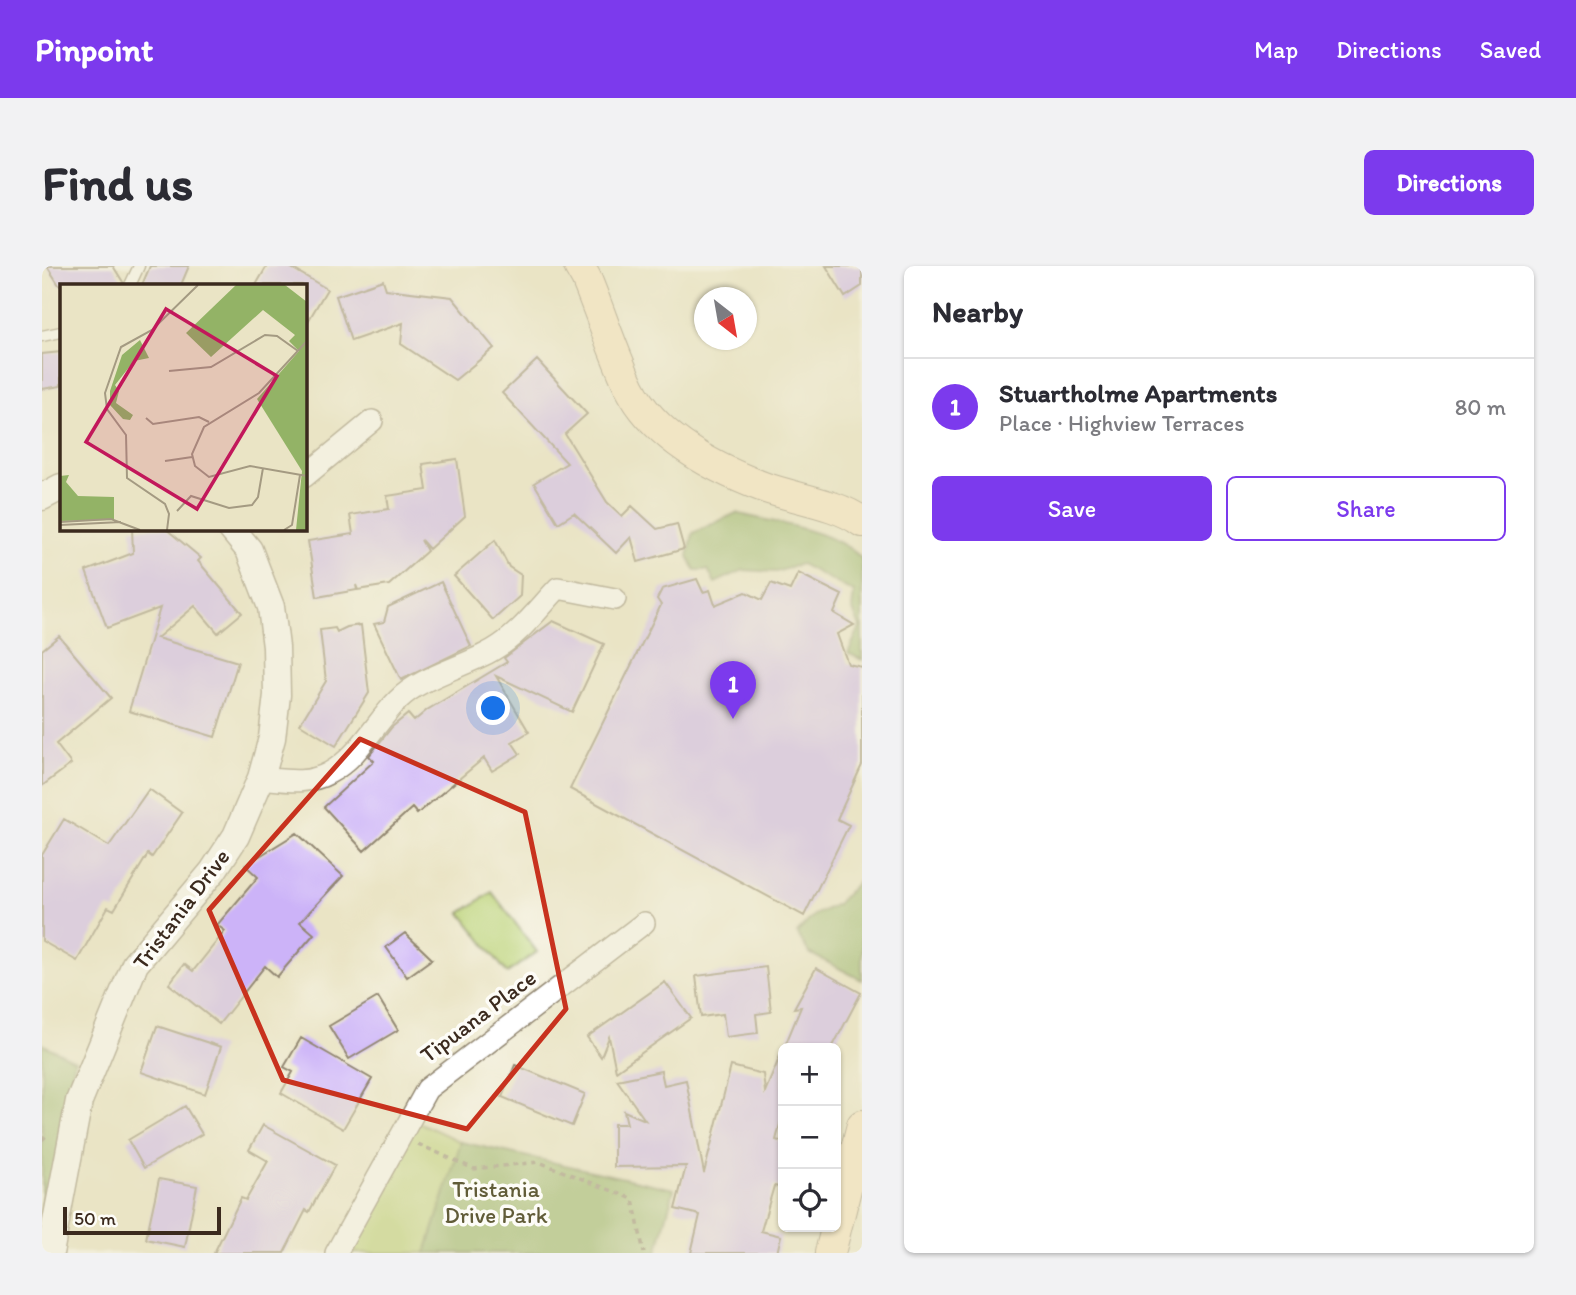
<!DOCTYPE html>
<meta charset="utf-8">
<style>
body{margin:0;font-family:Itim,sans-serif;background:#f2f2f3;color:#2b2b33}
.controls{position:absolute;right:21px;bottom:21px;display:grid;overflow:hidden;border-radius:10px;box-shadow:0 2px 5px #0004}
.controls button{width:63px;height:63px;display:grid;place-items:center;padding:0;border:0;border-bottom:2px solid #e1e1e2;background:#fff;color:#2b2b33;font:35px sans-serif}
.compass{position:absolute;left:652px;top:21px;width:63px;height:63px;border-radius:50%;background:#fff;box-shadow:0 2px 5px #0004;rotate:149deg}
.scale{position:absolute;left:21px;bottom:18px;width:158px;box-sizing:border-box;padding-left:7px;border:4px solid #3b2a1e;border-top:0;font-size:19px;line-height:24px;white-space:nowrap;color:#3b2a1e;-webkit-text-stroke:5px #fdfcf7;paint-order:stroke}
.you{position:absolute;left:452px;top:443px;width:24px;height:24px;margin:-18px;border:5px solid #fff;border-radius:50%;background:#1a73e8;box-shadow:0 0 0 10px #1a73e833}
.badge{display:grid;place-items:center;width:46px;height:46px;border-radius:50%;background:#7c3aed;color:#fff;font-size:23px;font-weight:700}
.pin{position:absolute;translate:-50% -58px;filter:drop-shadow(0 2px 4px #0008)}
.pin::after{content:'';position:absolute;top:37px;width:24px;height:21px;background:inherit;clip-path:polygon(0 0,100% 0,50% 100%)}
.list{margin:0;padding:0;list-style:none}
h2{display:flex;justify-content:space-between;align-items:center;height:91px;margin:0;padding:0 28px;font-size:30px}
h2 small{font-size:23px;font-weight:400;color:#7c7c81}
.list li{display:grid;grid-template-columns:46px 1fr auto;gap:21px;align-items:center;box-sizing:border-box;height:98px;padding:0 28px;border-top:2px solid #e1e1e2}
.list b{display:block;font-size:26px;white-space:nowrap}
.list p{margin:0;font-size:23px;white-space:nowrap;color:#7c7c81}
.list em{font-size:23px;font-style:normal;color:#7c7c81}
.actions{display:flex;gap:14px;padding:21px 28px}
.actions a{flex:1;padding:16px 0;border:2px solid #7c3aed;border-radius:10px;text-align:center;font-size:24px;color:#7c3aed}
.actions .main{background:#7c3aed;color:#fff}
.icon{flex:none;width:38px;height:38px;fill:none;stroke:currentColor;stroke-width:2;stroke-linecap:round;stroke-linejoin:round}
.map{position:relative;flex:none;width:820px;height:987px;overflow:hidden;border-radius:10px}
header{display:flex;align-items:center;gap:42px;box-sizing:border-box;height:98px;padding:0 35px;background:#7c3aed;color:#fff}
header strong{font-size:33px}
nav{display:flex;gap:38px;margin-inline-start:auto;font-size:24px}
.intro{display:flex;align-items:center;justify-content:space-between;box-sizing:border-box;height:168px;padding:0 42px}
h1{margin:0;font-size:49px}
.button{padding:18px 32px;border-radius:10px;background:#7c3aed;color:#fff;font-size:24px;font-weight:700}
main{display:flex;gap:42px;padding:0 42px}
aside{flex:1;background:#fff;border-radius:10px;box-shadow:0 2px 5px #0004}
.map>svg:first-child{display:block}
.green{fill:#bad175;stroke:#7a7e4a;stroke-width:2}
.forest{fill:#93b366;stroke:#676e42;stroke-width:2}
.building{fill:#ccb3f8}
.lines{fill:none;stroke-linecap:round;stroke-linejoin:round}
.service-casing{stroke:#928772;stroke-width:13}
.minor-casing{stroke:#928772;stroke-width:24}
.tertiary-casing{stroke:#928772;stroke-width:29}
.secondary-casing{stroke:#928772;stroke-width:32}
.path{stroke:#928772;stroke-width:3.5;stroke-dasharray:5 5;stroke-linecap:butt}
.service{stroke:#fff;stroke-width:10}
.minor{stroke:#fff;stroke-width:21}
.tertiary{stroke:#fff;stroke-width:26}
.secondary{stroke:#fbe6c4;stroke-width:30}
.marked{fill:none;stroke:#c8321e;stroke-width:5;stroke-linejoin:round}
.labels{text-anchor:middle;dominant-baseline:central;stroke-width:7;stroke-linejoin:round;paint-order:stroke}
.street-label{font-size:23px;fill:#3b2a1e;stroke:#fdfcf7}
.park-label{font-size:23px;fill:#615c38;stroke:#fdfcf7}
.inset-road{fill:none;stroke:#a49a82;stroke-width:2}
.view{fill:#c2185b;fill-opacity:0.15;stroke:#c2185b;stroke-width:3.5}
.inset-edge{fill:none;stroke:#3b2a1e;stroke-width:3.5}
</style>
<header>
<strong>Pinpoint</strong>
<nav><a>Map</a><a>Directions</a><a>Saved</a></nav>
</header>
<div class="intro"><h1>Find us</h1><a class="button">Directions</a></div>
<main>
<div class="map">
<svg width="820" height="987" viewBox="0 0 820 987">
<rect width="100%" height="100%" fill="#fdfcf7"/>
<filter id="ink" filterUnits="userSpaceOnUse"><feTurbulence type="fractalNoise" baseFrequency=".0143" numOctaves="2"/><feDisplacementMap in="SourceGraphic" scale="14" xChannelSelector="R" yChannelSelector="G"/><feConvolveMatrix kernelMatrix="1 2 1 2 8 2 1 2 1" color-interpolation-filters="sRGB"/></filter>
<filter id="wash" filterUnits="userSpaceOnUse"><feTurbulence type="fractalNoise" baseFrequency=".00686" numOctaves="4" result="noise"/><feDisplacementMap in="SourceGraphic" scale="28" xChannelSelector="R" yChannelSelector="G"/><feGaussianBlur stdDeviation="1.57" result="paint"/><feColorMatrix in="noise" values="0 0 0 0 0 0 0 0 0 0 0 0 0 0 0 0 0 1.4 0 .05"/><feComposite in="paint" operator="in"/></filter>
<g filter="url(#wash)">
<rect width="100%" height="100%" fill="#eae4c5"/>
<path class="green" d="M450,626L495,686L465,707L419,647Z
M374,855L419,876L384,987H302Z"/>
<path class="forest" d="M694,247C731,257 794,264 820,293V394L806,387L818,361L810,342L812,326L759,298L734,306L701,304L673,317L666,304H653L646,290L651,267Z
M820,611V714L767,687L755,667L772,649L795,638Z
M0,778L33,794L0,971Z
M419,876L632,923L615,987H384Z"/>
<g id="blocks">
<path class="building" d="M5,0H71L81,16L80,19H17Z
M108,0H147L139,19H100Z
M225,0H246L285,23L262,62V19H214Z
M784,0H820V20L803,31Z
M341,14L344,23L410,31L452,82L413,114L359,78L361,57L309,75L294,30Z
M19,86V120L0,123V88Z
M495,94L545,148L523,168L565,236L580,250L590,240L615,263L635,258L642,283L596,296L589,271L574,287L532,247L516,257L492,217L525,197L460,127Z
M415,193L423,250L387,283L379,274L385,285L347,319L316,324L314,319L315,324L275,331L266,275L311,268L308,249L347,243L345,230L385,224L381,198Z
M90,262H123L159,292L156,295L200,347L176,367L153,340L115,372L196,396L173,471L87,445L118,342L65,362L44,305L91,287Z
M453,274L467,301L479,309L478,330L451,354L412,310Z
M756,307L800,329L792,347L812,359L795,368L806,398L820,401V499L795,553L807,559L762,650L528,523L619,339L615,333L620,323L655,313L661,326L668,324L673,339L704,326L720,334L729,317L748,324Z
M399,316L429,380L359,414L332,358L342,356L346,341Z
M511,355L562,378L530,446L454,410L487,466L470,476L478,488L450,505L442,492L375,548L370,542L322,585L282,541L332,495L327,490L350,461L366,448L372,455L385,444L465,396L462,392Z
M319,359L327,427L294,480L258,458L284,415L278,364L293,362L295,366L305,361Z
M17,370L69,432L14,478L29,498L0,520V384Z
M107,523L140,547L110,591L106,588L72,644L66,641L35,695L0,675V589L22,553L67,580Z
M255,567L301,610L258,656L272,668L235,711L223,700L177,758L127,718L142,698L151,705L183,665L175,659L216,611L203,599Z
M363,667L390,693L365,711L344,681Z
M724,701L729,746L714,748L716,767L684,771L681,748L659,751L654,710Z
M774,702L819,727L790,782H742L759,741L752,742Z
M623,716L649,752L574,805L567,771L559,791L545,771Z
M336,731L356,764L307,793L287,760Z
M115,760L179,781L163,828L99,806Z
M259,772L330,813L301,863L239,827L251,806L242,801Z
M741,783V847L734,874L741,876V922L732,920L719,965L739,970L735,987H649L658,949L633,943L644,900L572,901V858H585L582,845L603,854L575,814L619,805L622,819L644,814L662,907L689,800L721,808L723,826Z
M473,799L543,828L530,860L460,831Z
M143,840L160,868L102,902L86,874Z
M221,859L293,899L267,946L264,944L242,987H172L199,932L204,934L226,895L207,884Z
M117,913L155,920L143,981L104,973Z"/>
</g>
</g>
<g filter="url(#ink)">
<use href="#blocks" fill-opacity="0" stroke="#928772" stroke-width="2"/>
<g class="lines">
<g class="service-casing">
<path id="service" d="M88,19L97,0
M0,70L19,66"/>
</g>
<g class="minor-casing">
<path id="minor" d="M262,211L330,155
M219,512C241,514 266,519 287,507C317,491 333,457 356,434C378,411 422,401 451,384C476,370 496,343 516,322L573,333
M294,987L385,823L602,657"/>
</g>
<g class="tertiary-casing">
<path id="tertiary" d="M0,231L19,221
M8,987L37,835L93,698L171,605L194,570L219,512L230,472L235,429L234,381L229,341L207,284L189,262"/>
</g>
<g class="secondary-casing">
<path id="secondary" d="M537,0L544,12C559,48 571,87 588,122C614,173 673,203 724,222C753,232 797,238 820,256
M788,987L820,859"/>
</g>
<path class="path" d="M0,874L7,867
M376,878L432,903L497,896L591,933L602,987"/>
<use href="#service" class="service"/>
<use href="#minor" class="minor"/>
<use href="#tertiary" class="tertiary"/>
<use href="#secondary" class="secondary"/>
</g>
</g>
<path d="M0 0H820V987H0ZM318,473L483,546L524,743L425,863L241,814L167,644Z" fill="#eae4c5" fill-opacity=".55" fill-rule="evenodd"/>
<path class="marked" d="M318,473L483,546L524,743L425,863L241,814L167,644Z"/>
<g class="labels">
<g class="street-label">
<text transform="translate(139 643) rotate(-53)">Tristania Drive</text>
<text transform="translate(436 750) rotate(-37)">Tipuana Place</text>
</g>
<g class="park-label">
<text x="454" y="923">Tristania<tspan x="454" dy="26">Drive Park</tspan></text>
</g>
</g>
<g transform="translate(18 18)">
<rect width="247" height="247" fill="#eae4c5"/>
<path d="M176,1H225L247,18V246H236L242,187L197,115L239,67L229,57L235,51L203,26L151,73L126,49ZM80,56L89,74L74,77L55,101L59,107L56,119L73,131L70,136L63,135L50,121V107L62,71ZM9,191L6,198L18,212L54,213V236L0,237V192Z" fill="#93b366"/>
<path class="inset-road" d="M247,57L199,109L144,143L132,170L135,182L149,193L190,182L247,192M109,87L151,83L205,51L217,52L238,67M86,134L93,140L139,133L149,138M105,177L132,173M117,227L131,212L169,224L192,221L198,213L203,184M0,238L51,235L80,246M0,241L61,238M107,246L109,230L105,220L67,194L66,151L47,125L45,109L61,63L92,46L138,1M224,246L232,241L240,191"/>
<path class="view" d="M106,25L217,92L137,225L26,158Z"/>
<rect width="247" height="247" class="inset-edge"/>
</g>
</svg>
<div class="controls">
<button>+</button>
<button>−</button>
<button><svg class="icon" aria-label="locate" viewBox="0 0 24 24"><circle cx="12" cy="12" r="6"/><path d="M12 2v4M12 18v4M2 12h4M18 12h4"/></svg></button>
</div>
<svg class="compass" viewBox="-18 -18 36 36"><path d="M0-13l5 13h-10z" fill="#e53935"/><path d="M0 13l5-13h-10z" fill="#7c7c81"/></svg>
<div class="scale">50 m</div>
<div class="you"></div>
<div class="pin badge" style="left:691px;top:453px">1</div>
</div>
<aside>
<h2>Nearby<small></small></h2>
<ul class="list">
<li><span class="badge">1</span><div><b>Stuartholme Apartments</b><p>Place · Highview Terraces</p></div><em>80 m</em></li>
</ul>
<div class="actions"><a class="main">Save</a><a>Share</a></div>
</aside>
</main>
